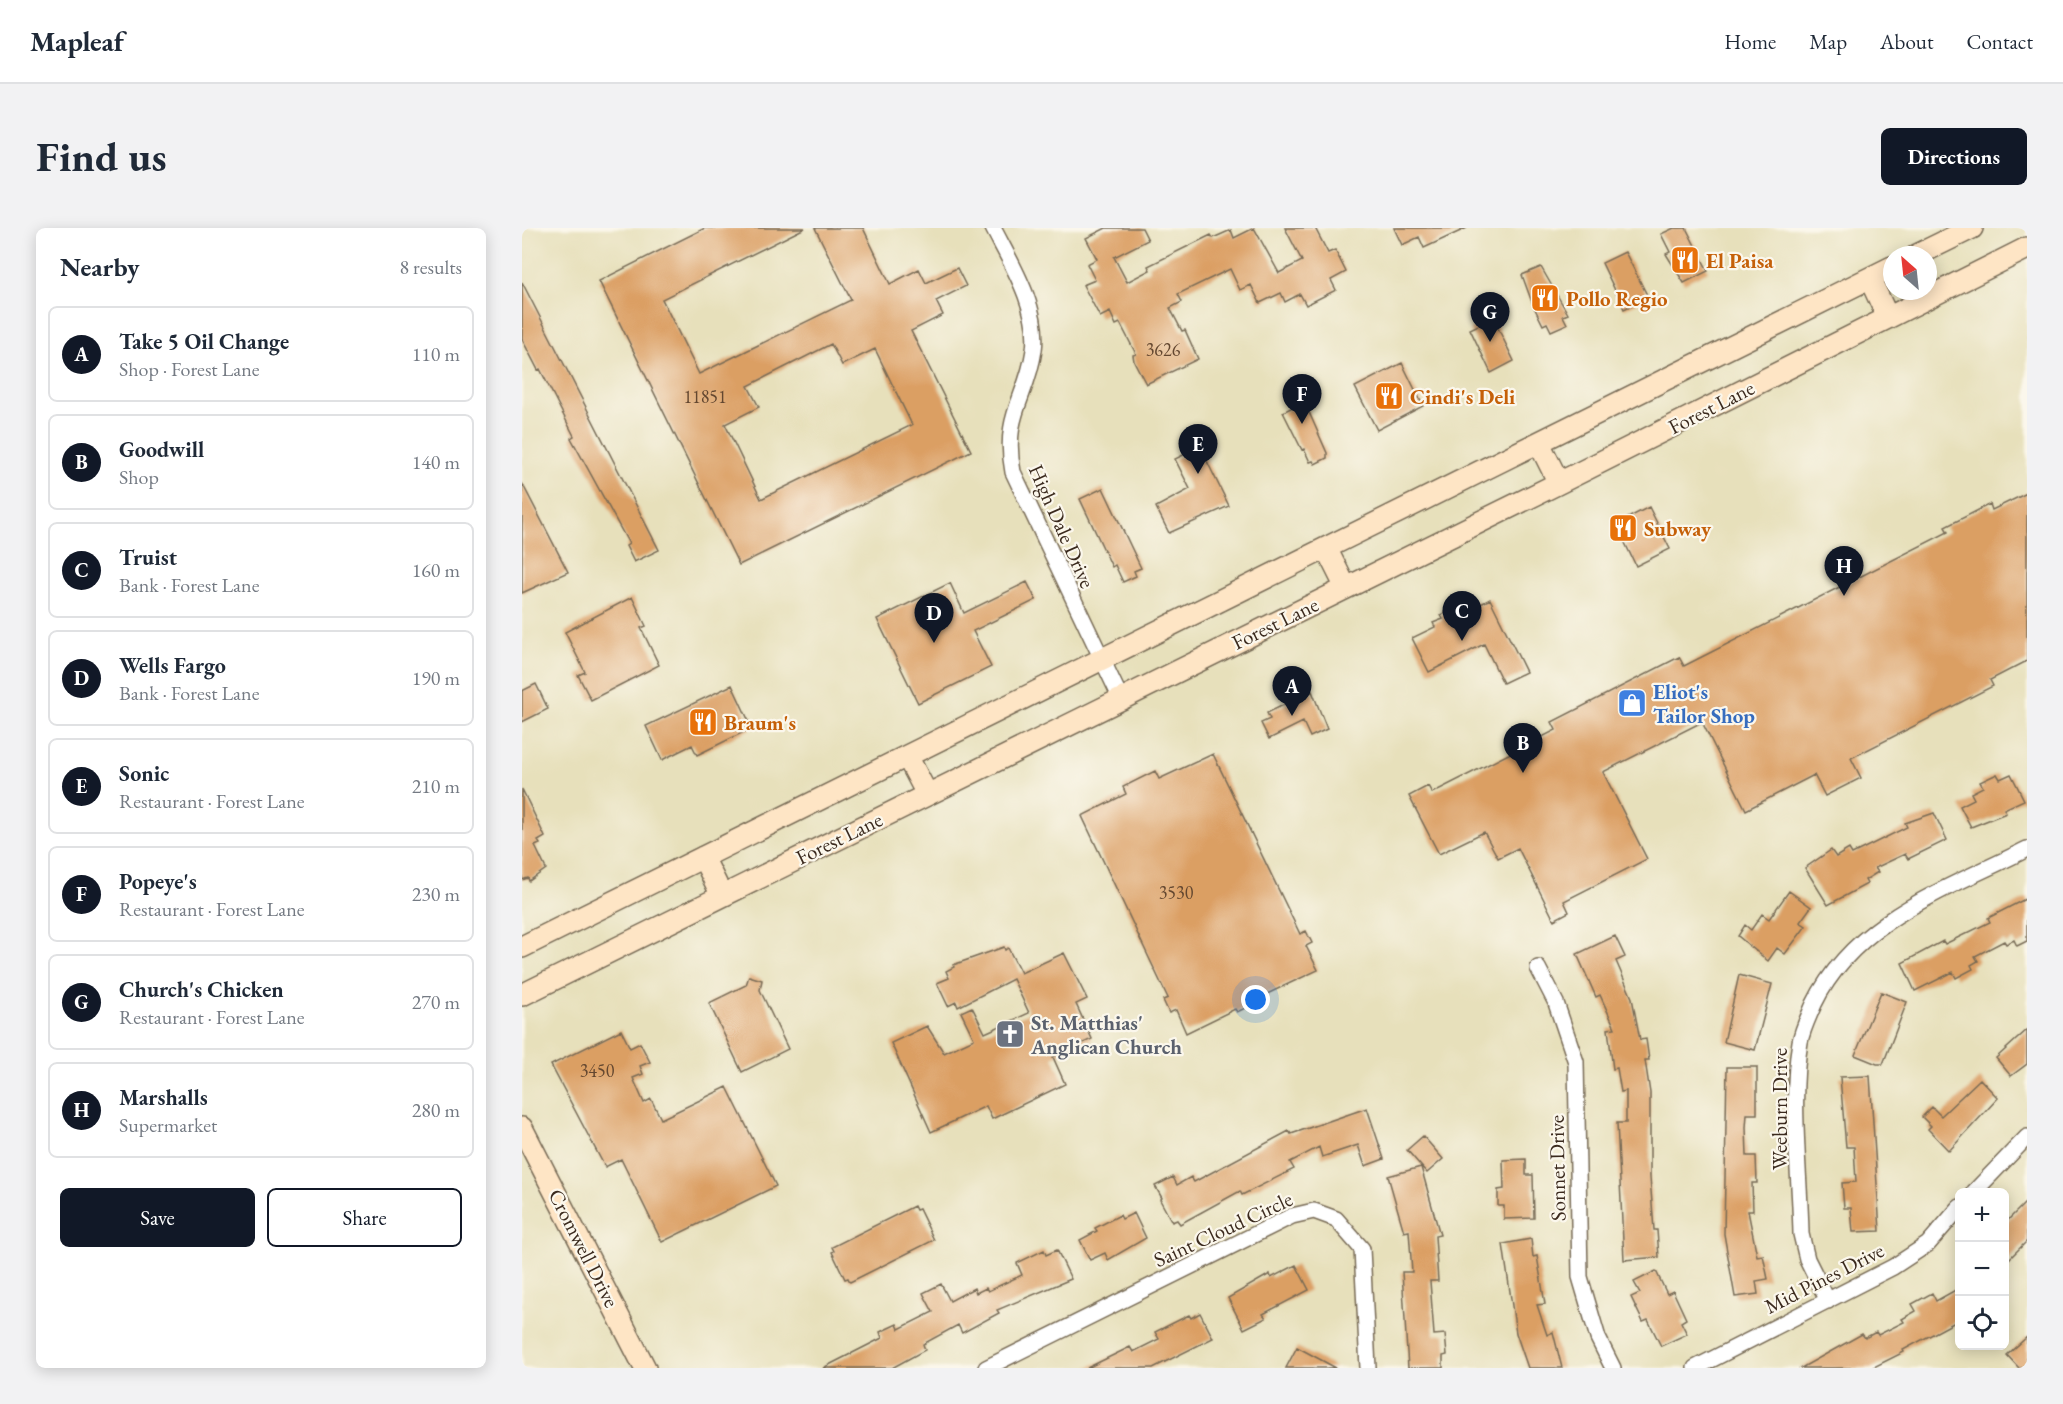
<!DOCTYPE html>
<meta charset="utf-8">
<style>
body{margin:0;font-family:"EB Garamond",serif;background:#f2f2f3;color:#1f2937}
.controls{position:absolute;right:18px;bottom:18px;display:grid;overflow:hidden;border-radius:9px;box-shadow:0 3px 15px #0003}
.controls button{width:54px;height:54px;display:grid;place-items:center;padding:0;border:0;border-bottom:2px solid #e0e1e3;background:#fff;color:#1f2937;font:30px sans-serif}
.compass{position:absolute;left:1361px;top:18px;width:54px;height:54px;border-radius:50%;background:#fff;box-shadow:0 3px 15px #0003;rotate:333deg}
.you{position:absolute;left:734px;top:772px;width:21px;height:21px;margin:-15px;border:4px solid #fff;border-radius:50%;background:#1a73e8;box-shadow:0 0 0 9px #1a73e833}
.badge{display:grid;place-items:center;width:39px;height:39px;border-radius:50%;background:#111827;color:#fff;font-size:20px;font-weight:700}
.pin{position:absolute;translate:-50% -50px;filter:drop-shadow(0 2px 3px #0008)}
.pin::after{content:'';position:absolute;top:32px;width:21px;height:18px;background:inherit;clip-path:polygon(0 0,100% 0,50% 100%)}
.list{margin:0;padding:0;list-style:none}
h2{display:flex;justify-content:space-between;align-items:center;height:78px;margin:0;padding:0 24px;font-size:26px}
h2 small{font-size:20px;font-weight:400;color:#747a83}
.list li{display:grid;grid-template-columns:39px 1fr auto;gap:18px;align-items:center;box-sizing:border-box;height:96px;margin:0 12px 12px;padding:0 12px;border:2px solid #e0e1e3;border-radius:9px}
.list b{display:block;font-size:22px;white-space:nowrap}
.list p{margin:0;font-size:20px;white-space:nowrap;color:#747a83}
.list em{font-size:20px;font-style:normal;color:#747a83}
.actions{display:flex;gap:12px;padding:18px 24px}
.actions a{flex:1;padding:14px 0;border:2px solid #111827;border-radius:9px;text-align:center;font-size:21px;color:#111827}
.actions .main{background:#111827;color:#fff}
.icon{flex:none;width:33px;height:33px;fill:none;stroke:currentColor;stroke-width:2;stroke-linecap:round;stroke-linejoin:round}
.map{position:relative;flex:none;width:1505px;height:1140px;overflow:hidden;border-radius:9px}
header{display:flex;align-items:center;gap:36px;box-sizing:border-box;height:84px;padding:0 30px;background:#fff;border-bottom:2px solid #e0e1e3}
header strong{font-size:28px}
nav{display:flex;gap:33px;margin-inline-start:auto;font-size:21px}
.intro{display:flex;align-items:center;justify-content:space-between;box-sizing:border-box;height:144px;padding:0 36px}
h1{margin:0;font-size:42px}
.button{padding:15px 27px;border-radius:9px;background:#111827;color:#fff;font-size:21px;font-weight:700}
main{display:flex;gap:36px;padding:0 36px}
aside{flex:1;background:#fff;border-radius:9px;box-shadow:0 3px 15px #0003}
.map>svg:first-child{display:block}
.building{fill:#db9f64;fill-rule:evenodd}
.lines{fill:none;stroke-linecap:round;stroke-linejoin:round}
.street-casing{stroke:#776a55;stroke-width:18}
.secondary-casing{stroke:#776a55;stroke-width:24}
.street{stroke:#fff;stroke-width:15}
.secondary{stroke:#fee5c5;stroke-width:21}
.labels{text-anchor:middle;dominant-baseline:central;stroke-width:4.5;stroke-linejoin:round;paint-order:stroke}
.number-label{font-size:18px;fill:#634730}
.food-label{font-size:21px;font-weight:bold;fill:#c56008;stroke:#fbf7ec;text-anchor:start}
.street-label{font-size:21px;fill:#3b2a1e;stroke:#fbf7ec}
.shop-label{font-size:21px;font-weight:bold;fill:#366cbe;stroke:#fbf7ec;text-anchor:start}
.worship-label{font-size:21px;font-weight:bold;fill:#5b616d;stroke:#fbf7ec;text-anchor:start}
</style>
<header>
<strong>Mapleaf</strong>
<nav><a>Home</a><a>Map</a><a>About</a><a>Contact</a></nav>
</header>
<div class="intro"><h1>Find us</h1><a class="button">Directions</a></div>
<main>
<aside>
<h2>Nearby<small>8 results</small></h2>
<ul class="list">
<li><span class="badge">A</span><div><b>Take 5 Oil Change</b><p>Shop · Forest Lane</p></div><em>110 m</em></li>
<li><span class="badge">B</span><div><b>Goodwill</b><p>Shop</p></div><em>140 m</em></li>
<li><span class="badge">C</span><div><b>Truist</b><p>Bank · Forest Lane</p></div><em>160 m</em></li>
<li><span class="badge">D</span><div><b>Wells Fargo</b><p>Bank · Forest Lane</p></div><em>190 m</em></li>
<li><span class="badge">E</span><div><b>Sonic</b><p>Restaurant · Forest Lane</p></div><em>210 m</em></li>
<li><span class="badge">F</span><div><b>Popeye's</b><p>Restaurant · Forest Lane</p></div><em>230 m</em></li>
<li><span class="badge">G</span><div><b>Church's Chicken</b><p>Restaurant · Forest Lane</p></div><em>270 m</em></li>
<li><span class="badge">H</span><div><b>Marshalls</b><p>Supermarket</p></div><em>280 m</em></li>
</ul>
<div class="actions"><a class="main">Save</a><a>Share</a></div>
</aside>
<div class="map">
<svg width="1505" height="1140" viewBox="0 0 1505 1140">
<rect width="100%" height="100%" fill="#fbf7ec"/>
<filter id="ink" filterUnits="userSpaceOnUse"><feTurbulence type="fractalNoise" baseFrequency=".0167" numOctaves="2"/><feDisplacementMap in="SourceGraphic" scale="12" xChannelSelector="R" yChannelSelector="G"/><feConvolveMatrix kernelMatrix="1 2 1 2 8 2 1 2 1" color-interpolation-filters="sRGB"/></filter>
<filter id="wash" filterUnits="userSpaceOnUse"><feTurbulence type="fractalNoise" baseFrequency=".008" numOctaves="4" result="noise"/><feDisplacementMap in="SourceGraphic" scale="24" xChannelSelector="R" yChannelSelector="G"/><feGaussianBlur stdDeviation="1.35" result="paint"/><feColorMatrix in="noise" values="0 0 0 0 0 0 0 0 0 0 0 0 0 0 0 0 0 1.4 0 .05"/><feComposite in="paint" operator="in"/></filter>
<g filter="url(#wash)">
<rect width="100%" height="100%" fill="#e7e0bb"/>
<g id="blocks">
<path class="building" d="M183,0H283L140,71L177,146L329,72L293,0H341L368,56L397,41L404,55L435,40L444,58L414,73L421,87L389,103L449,223L217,337L77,53ZM309,116L320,137L353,121L390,197L239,271L203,196L237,179L226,158Z
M584,0H620L626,12L592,29L605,54L628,42L626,38L689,7L691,10L709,2L712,10L732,0L757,45L780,33L763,0H793L806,25L813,22L824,44L809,52L814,62L784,77L778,66L763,74L759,65L738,75L729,57L718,62L708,41L656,66L660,74L648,80L660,103L663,102L676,131L624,156L612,133L611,127L614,126L598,95L594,97L588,84L578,89L561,57L573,52L565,36L575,31L564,10Z
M872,0H945L902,20L897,9L880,17Z
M1152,0H1164L1186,43L1162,55L1144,26L1148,24L1139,6Z
M1103,24L1126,69L1102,81L1080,35Z
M1019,39L1046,86L1041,88L1045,96L1029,103L1025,95L1021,97L1011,77L1000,47Z
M0,54L137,322L112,334L104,318L107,316L49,210L52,208L18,141L16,142L0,111Z
M971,90L992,133L969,145L948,101Z
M880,135L901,178L855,202L833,159Z
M782,173L805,225V230L793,236L791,233L788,234L782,221L780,222L761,184Z
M678,219L707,278L647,305L634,279L668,261L653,231Z
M0,255L46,344L0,365Z
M581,260L619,340L612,343L614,348L601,354L593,337L590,339L558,271Z
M1505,265V433L1468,452L1471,458L1329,530L1339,550L1303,568L1292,547L1224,582L1180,494L1081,544L1125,631L1042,673L1047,684L1032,692L996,620L976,630L962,604L917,626L887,568L906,558L910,565L1034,502L1030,494L1157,429L1162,438L1426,304L1423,299L1468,276L1470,282Z
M1127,279L1148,321L1114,338L1094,296Z
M505,354L514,372L451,403L469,439L396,475L355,391L428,355L442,385Z
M110,369L124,398L119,400L137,437L69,472L56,447L63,444L43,404Z
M968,371L1004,444L981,455L962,416L907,444L890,410L913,399L911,395L921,391L919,387L944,375L946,378L955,373L957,377Z
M14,456L26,481L0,494V463Z
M210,457L230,500L175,527L170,517L140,532L124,498Z
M790,463L805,501L788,509L781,494L747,511L739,495L748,491L745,485Z
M691,526L778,706L784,703L790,715L784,718L796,742L745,766L746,769L715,784L713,781L664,805L654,782L647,785L641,772L646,770L560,588L604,566L601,559L633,543L637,551Z
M1475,546L1478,551L1489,546L1502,572L1482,581L1484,585L1449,599L1438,578L1452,571L1449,565L1461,559L1458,554Z
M0,561L23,609L16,613L18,616L13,618L24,641L7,653L6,650L0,652Z
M1412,585L1425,612L1386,631L1383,626L1353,640L1356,644L1343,652L1345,656L1306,677L1283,640L1309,622L1314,629L1327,621L1330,626L1385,599L1383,595Z
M1267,663L1289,679L1278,694L1284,698L1263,726L1255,720L1246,733L1216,708L1223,697L1229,702L1240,686L1247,691Z
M1505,670V713L1495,718L1492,712L1484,716L1482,713L1453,728L1456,733L1449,737L1451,741L1434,750L1431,744L1393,763L1380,735L1421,713L1423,716L1468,694L1466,690Z
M1093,708L1103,729L1094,733L1110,770L1118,812L1124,811L1127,832H1123L1128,865V949L1132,1002H1135L1137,1029L1102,1032L1095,895H1104V863L1099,864L1095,840L1091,841L1086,801L1093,800L1078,767L1074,769L1055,726Z
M482,719L483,722L486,720L499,745L542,725L565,771L554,776L570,811L531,829L543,856L470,891L464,878L409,904L369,815L405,798L422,825L452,811L439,784L450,779L463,805L507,785L491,751L436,779L434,774L426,778L415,755L427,750L424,743L432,739L431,737Z
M1217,747L1250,756L1233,822L1202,814Z
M227,748L240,752L238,762L266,821L220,844L187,775L224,757Z
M1359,764L1385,774L1361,836H1355L1333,827Z
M99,802L108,820L118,815L128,834L118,838L121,846L111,850L122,875L129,871L139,891L205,859L254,958L140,1014L99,931L83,939L29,837Z
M1505,802V836L1489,848L1474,830Z
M1205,839H1235V886H1225L1224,899L1225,928H1234L1235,955H1230L1231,983H1226L1235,1028L1241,1027L1246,1051L1234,1053L1236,1066L1213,1069L1202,1006Z
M1348,848L1358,1003L1331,1004L1329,980H1322L1320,955L1334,954L1332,919H1324L1318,849Z
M1458,851L1476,870L1427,923L1406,901L1409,898L1400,889L1410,879L1419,888Z
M845,880L862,931L843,938L836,917L800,929L797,919L768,934L772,941L720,967L718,963L658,996L655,992L650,994L638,972L640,970L633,958L651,949L655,957L669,949L672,954L767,903L769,906Z
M901,908L921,931L905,945L885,922Z
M1004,931V947H1011L1012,990L982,991V978H976V962L982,961L981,932Z
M899,939L918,1007L913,1008L916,1053H908L912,1107L923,1106L925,1127L921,1128V1140H886L880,1044H890L887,1003L882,1004L866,948Z
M1505,973V1013L1482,1036V996Z
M392,978L394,982L397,981L412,1012L328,1054L326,1050L323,1051L310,1024L312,1023L310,1019Z
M612,985L624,1010L586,1032L583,1025L568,1032L558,1012L575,1003L573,1000L598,987L600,991Z
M1009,1011L1011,1029L1015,1028L1023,1076L1015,1077L1025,1107L1031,1104L1040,1140H1006L994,1105L981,1016Z
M522,1022L524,1027L535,1022L549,1051L475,1082L477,1085L440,1105L436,1097L401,1116L403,1122L370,1140H301L360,1110L358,1104L375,1096L377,1101L411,1084L401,1065L419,1056L428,1073L452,1060L454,1065L464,1060L466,1063L500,1047L495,1035Z
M774,1037L787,1062L741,1086L744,1090L722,1101L706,1070L748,1046L749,1050Z
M1134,1043L1145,1066L1151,1063L1164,1091L1159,1094L1165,1106L1139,1118L1126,1092L1121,1094L1109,1069L1118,1065L1112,1054Z
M1437,1060V1092L1381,1122L1382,1124L1350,1140H1279L1340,1106L1343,1110L1354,1104L1356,1107L1382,1094L1380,1091L1394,1083L1390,1076L1410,1065L1414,1073Z
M678,1085L691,1110L631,1140H565L608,1119L611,1124L637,1111L633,1104L667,1087L669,1090Z
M1505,1109V1140H1497L1485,1127Z
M775,1119L814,1140H764Z"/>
</g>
</g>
<g filter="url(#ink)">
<use href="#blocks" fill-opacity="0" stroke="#776a55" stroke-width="1.5"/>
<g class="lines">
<g class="street-casing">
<path id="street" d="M471,0C489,35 518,81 512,122C505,171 480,187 491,244L599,471
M1016,740L1034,775L1054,834L1058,1049L1076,1110L1091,1140
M1452,964L1505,909
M1306,1073L1285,1031L1279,1006C1278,947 1268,871 1278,814C1280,802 1287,788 1292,776C1333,691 1426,661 1505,621
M464,1140L770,988L792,983L814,991L840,1021L846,1140
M1173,1140L1371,1039L1406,1016L1438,979"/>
</g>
<g class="secondary-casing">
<path id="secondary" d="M1395,27L1450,0
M1348,51L1366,90
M1017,215L1037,255
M804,320L824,360
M385,528L405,566
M181,629L200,668
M0,719L1370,39
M0,767L1037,255L1505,20
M0,900L123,1140"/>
</g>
<use href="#street" class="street"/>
<use href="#secondary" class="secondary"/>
</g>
</g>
<defs>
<g id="restaurant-square" transform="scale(1.5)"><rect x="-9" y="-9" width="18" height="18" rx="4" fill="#e8710a" stroke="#fbf7ec"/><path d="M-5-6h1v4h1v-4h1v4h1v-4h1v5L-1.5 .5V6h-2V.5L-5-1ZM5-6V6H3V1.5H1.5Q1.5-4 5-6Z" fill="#fff"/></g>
<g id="shop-square" transform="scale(1.5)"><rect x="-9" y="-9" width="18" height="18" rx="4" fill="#3f7fe0" stroke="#fbf7ec"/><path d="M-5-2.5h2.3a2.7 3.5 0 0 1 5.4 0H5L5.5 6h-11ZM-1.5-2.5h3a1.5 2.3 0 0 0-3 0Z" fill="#fff"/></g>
<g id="church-square" transform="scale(1.5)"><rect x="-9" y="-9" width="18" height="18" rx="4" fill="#6b7280" stroke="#fbf7ec"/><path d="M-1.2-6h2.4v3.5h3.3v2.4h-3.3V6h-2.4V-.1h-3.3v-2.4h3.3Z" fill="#fff"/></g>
</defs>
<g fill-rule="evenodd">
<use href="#restaurant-square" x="1163" y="32"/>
<use href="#restaurant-square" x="1023" y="70"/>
<use href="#restaurant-square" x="867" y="168"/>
<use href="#restaurant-square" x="1101" y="300"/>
<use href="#shop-square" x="1110" y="475"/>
<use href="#restaurant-square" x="181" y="494"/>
<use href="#church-square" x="488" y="806"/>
</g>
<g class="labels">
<g class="number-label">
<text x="641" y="121">3626</text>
<text x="183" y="168">11851</text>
<text x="654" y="664">3530</text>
<text x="75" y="842">3450</text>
</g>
<g class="food-label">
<text x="1184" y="32">El Paisa</text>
<text x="1044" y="70">Pollo Regio</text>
<text x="888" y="168">Cindi's Deli</text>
<text x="1122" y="300">Subway</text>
<text x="202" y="494">Braum's</text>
</g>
<g class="street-label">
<text transform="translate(1189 179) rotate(-27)">Forest Lane</text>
<text transform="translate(540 298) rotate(66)">High Dale Drive</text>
<text transform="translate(753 395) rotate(-26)">Forest Lane</text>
<text transform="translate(317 610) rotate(-26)">Forest Lane</text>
<text transform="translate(1257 881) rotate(-90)">Weeburn Drive</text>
<text transform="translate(1035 940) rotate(-91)">Sonnet Drive</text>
<text transform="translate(701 1001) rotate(-25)">Saint Cloud Circle</text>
<text transform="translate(62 1020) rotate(63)">Cromwell Drive</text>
<text transform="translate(1302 1050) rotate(-27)">Mid Pines Drive</text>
</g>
<g class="shop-label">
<text x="1131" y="463">Eliot's<tspan x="1131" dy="24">Tailor Shop</tspan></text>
</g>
<g class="worship-label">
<text x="509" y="794">St. Matthias'<tspan x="509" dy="24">Anglican Church</tspan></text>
</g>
</g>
</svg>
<div class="controls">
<button>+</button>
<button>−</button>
<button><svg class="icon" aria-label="locate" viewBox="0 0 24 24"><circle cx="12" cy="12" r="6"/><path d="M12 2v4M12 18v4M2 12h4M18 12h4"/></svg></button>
</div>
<svg class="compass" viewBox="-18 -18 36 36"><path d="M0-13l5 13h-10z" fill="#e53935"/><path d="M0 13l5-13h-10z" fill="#747a83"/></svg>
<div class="you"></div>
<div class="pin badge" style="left:770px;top:488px">A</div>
<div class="pin badge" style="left:1001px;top:545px">B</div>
<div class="pin badge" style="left:940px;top:413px">C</div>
<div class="pin badge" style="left:412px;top:415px">D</div>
<div class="pin badge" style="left:676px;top:246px">E</div>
<div class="pin badge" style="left:780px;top:196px">F</div>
<div class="pin badge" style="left:968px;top:114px">G</div>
<div class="pin badge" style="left:1322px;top:368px">H</div>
</div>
</main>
